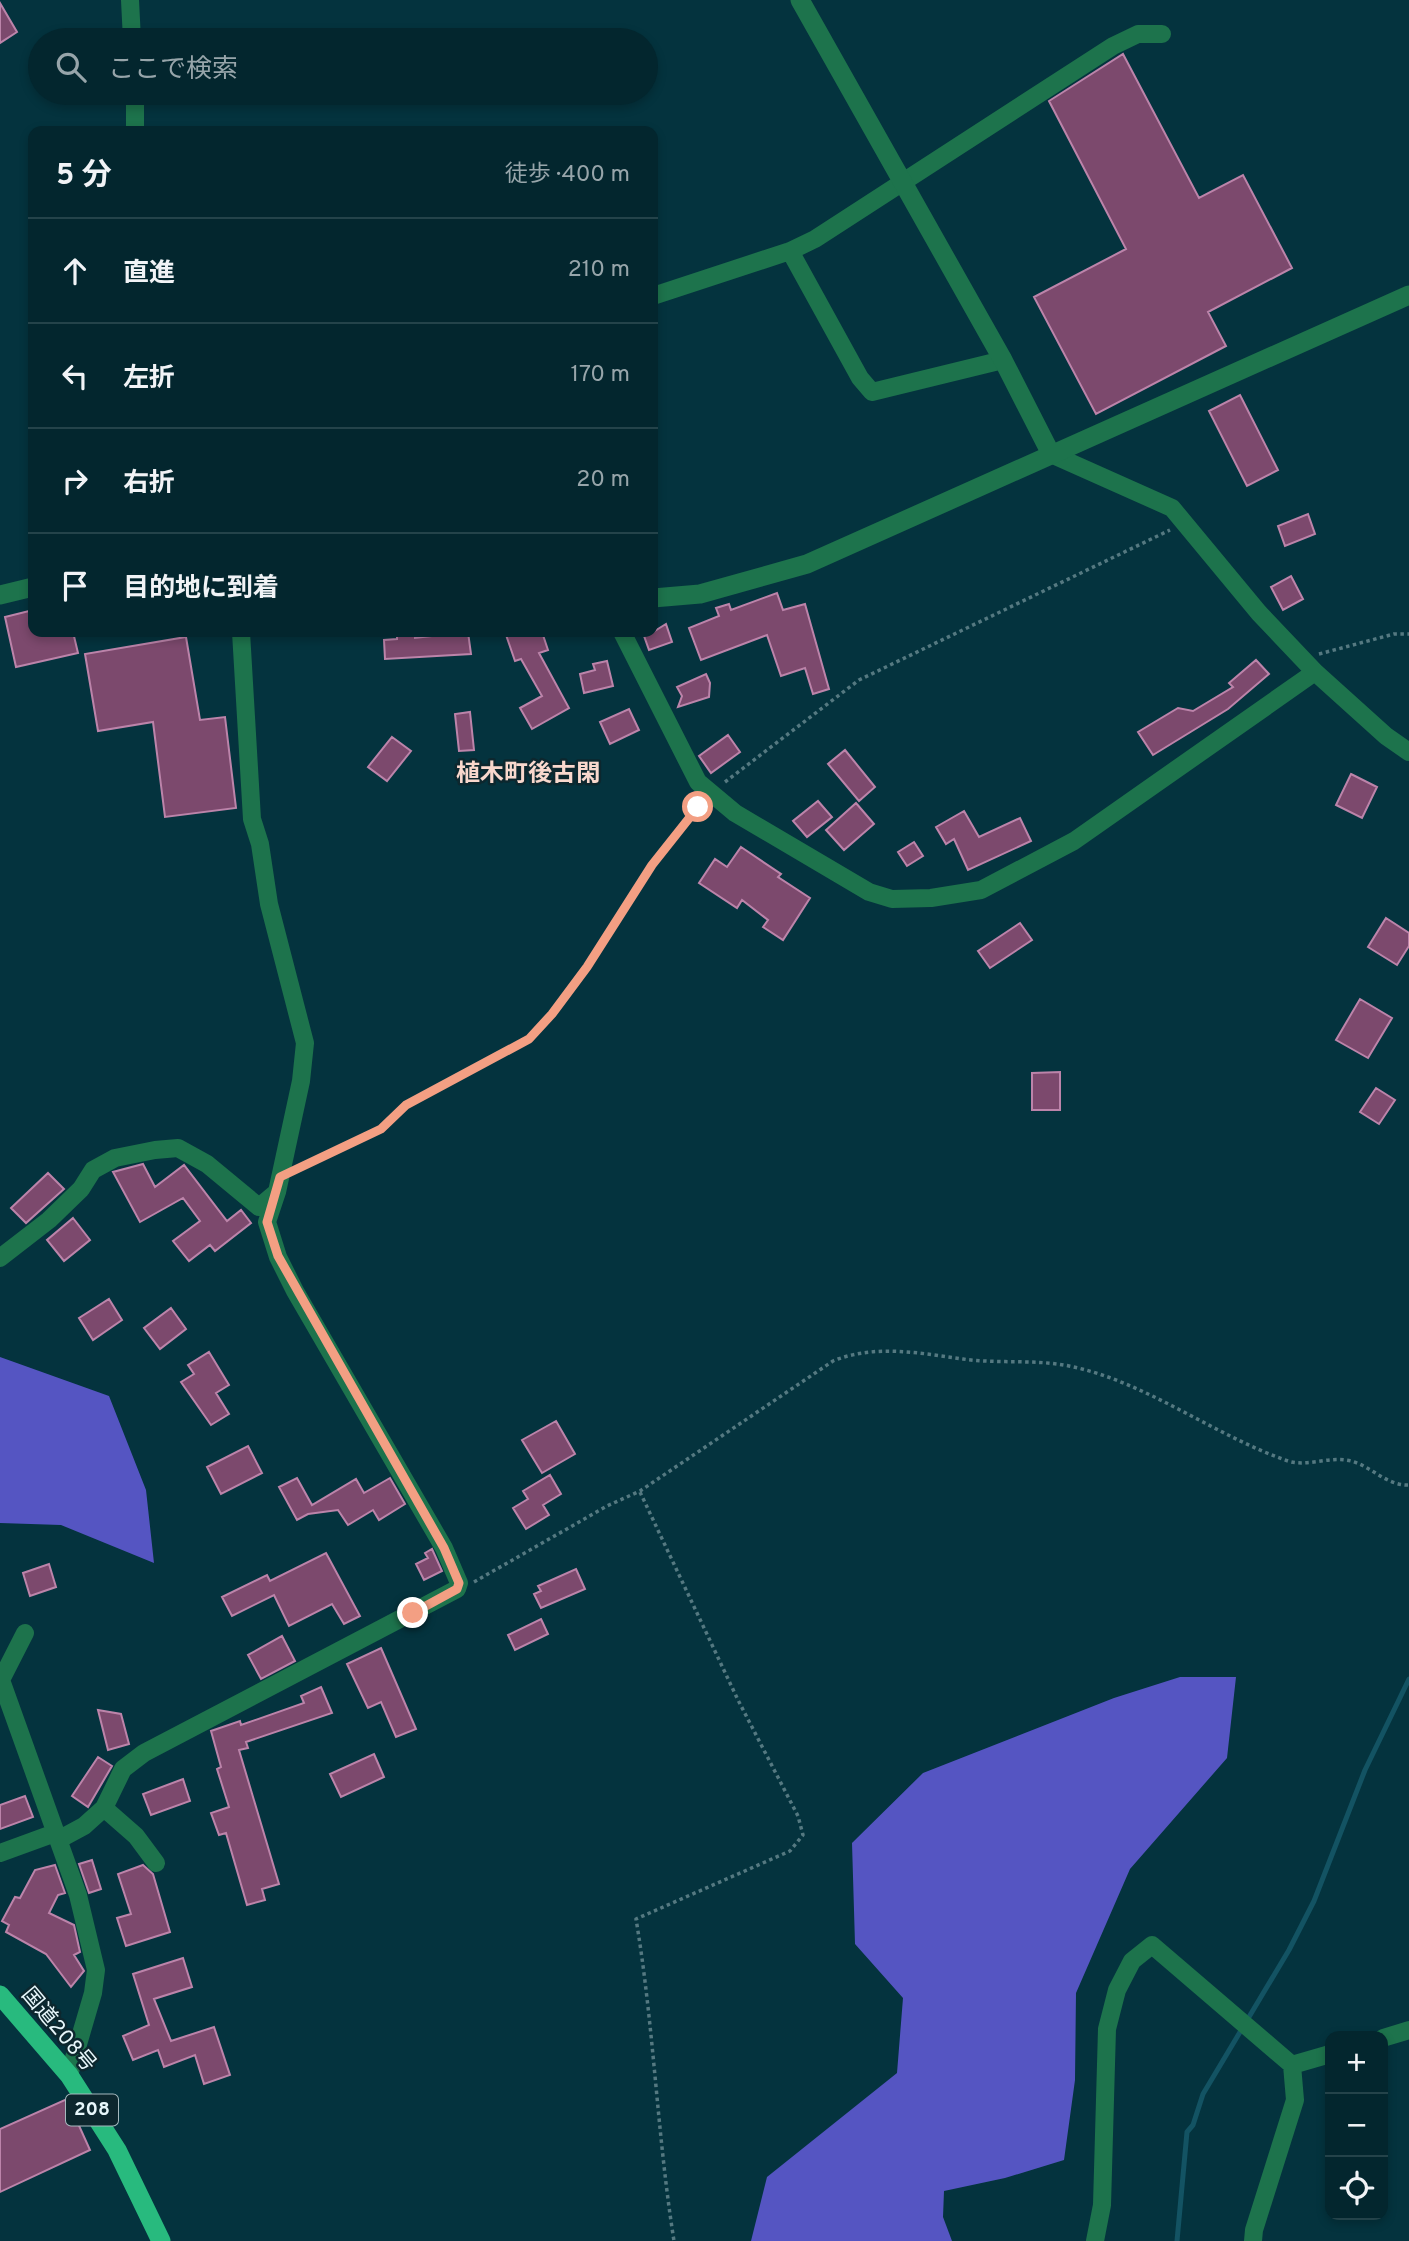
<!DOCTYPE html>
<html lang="ja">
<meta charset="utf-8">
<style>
body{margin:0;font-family:Overpass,"Noto Sans JP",sans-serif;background:#11323a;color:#f1f3f6}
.controls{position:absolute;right:21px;bottom:21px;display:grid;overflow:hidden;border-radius:14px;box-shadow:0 4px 10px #0003}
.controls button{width:63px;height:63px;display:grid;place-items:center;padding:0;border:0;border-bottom:2px solid #24434a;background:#03262e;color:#f1f3f6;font:35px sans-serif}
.stop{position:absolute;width:21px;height:21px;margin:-16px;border:5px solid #f39f83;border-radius:50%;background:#fff}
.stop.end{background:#f39f83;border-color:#fff;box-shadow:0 2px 7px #0008}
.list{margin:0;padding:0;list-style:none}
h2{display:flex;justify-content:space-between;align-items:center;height:91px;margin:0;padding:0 28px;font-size:30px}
h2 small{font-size:23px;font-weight:400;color:#97a5aa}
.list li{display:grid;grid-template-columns:46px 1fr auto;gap:21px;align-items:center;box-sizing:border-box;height:105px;padding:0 28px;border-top:2px solid #24434a}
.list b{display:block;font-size:26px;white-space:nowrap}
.list em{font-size:23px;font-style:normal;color:#97a5aa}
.icon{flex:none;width:38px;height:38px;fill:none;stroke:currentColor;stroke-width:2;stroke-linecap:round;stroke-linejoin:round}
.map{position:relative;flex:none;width:1409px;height:2241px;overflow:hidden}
.search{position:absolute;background:#03262e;box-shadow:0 4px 10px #0003;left:28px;top:28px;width:630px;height:77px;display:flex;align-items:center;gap:18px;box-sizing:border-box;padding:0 24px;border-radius:38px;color:#97a5aa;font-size:26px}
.panel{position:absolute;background:#03262e;box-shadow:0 4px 10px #0003;left:28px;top:126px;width:630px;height:511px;border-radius:14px}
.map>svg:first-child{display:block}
.forest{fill:#5555c2}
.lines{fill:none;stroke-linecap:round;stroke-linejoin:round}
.stream{stroke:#135363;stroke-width:5}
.building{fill:#7c496d;stroke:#bc84aa;stroke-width:2}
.path{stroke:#557981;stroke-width:3.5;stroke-dasharray:3.5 3.5;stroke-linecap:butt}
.minor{stroke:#1d734c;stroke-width:18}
.tertiary{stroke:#1d734c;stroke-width:19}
.trunk{stroke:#28ba7e;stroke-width:19}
.route{stroke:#f39f83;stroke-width:9}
.labels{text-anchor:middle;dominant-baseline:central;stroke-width:5;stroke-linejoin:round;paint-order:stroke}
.shield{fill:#0d272e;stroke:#a6b9be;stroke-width:2}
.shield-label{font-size:19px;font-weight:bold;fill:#e8f7fb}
.street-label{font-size:21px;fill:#e8f7fb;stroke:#0d272e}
.quarter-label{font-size:24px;font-weight:bold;fill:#f9d8cd;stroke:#0d272e}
</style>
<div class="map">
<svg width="1409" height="2241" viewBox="0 0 1409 2241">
<rect width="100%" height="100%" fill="#04333e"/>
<path class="forest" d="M0,1357L109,1396L146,1490L154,1563L61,1525L0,1523Z
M1180,1677H1236L1227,1758L1130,1869L1076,1993L1075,2080L1064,2160L1005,2178L944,2191L943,2217L952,2241H751L767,2177L897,2073L903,1998L855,1944L852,1843L923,1773L1114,1698Z"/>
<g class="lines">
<path class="stream" d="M1177,2241L1187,2132L1193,2125L1203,2094L1289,1950L1314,1901L1365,1770L1409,1679"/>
</g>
<path class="building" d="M0,3L17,32L0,43Z
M1123,54L1199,198L1243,175L1292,268L1208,312L1226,346L1096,414L1034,297L1126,249L1049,101Z
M1240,395L1278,470L1247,486L1209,411Z
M1308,514L1315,534L1285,546L1278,526Z
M1291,576L1303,599L1283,610L1271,587Z
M777,593L783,610L805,604L829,689L813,694L805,668L781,676L767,635L701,660L689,628L719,616L716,608L729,604L731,610Z
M33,610V632H73L78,653L16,667L5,617Z
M666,624L672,642L649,650L643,633L653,632Z
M397,632H415V638L468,632L471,654L385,659L384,640L397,639Z
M505,632H542L548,650L539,653L569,708L532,729L520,708L542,696L521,659L515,661Z
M186,637L200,720L225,717L236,808L165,817L153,722L98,731L85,654Z
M1256,660L1269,674L1228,709L1153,755L1138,732L1178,708L1193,711L1233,687L1229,683Z
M607,661L613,686L584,693L580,674L595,670L593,664Z
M706,674L710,683L709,697L678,707L682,696L677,687Z
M629,709L639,730L610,744L600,722Z
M470,712L474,750L459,751L455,714Z
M728,735L740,752L711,773L699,756Z
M392,737L411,751L387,781L368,767Z
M845,750L875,787L859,801L828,764Z
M1351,774L1377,787L1362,818L1336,805Z
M818,801L832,817L807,837L793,821Z
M856,803L874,824L844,850L826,830Z
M964,811L979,837L1020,818L1031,841L968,870L954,839L946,844L936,827Z
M914,842L923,856L907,866L898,852Z
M741,847L781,874L778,877L810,898L783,940L763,927L768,920L742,900L737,908L699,883L715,859L727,867Z
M1386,918L1409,933V946L1397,965L1368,947Z
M1020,923L1032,940L990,968L978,951Z
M1360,999L1392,1018L1368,1058L1336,1040Z
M1060,1072V1110H1032V1073Z
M1376,1088L1395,1100L1379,1124L1360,1112Z
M143,1164L155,1187L184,1165L227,1221L241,1210L251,1223L215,1251L210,1245L189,1261L173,1241L200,1221L183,1198L140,1222L113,1172Z
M48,1173L64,1189L26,1223L11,1208Z
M73,1218L90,1240L64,1261L47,1240Z
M109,1299L122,1320L93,1340L79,1318Z
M171,1308L186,1329L160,1349L144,1328Z
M209,1352L229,1385L216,1393L229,1414L211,1425L181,1382L194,1374L188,1365Z
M556,1421L575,1454L542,1473L522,1440Z
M248,1446L262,1473L221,1494L207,1467Z
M550,1475L561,1494L543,1505L549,1515L526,1529L513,1508L528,1499L523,1491Z
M297,1478L312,1505L356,1479L364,1493L390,1478L405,1504L379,1520L373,1510L348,1525L338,1510L308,1514L297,1520L279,1487Z
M432,1549L442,1571L424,1580L416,1564L428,1558L425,1553Z
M326,1553L360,1616L344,1624L332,1604L289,1626L274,1595L232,1616L222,1597L267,1575L270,1581Z
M49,1564L56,1587L30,1596L23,1573Z
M576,1569L585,1589L541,1608L534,1594L541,1591L538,1586Z
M541,1619L548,1634L515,1650L508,1635Z
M282,1636L295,1661L261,1679L248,1655Z
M381,1648L416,1729L396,1737L381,1702L368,1708L347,1664Z
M321,1687L332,1713L246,1742L248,1748L239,1750L279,1884L262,1889L265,1900L247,1905L226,1833L219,1835L211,1813L229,1807L217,1769L221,1767L211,1731L240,1721L241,1725L304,1703L301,1696Z
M98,1710L121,1714L129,1744L108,1750Z
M374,1754L384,1777L341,1797L330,1774Z
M98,1757L112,1766L88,1807L72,1796Z
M183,1779L190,1801L151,1815L143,1794Z
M25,1796L33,1817L0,1829V1805Z
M92,1860L101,1889L89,1893L79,1864Z
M55,1865L65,1893L58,1895L49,1913L74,1925L80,1952L74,1955L84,1971L71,1987L46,1954L6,1932L9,1925L2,1921L15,1897L20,1898L35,1870Z
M143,1865L153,1874L170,1932L126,1946L117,1918L131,1914L118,1874Z
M183,1958L192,1987L154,1999L171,2041L214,2027L230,2075L204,2084L195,2055L164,2067L158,2050L133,2060L123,2036L149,2025L133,1974Z
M67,2099L90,2150L0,2192V2129Z"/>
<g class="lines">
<path class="path" d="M1319,654L1394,634H1409
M725,782L859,680L1170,530
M300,1167L381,1129L406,1105L529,1039L552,1014L587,967L652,865L699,806
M640,1492L738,1700L798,1816L803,1835L790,1851L636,1919C654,2026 657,2134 674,2241
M474,1582L607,1506L640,1491L833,1361C874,1344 920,1353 963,1359C998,1364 1035,1359 1069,1366C1145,1381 1215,1436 1288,1461C1306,1467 1328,1457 1346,1460C1369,1463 1385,1486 1409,1485"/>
<path class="minor" d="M130,0L132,40
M135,131V93
M790,251L860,378L872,392L1003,360
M653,296L790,251L815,239L1113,46L1138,34H1162
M1051,454L1172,508L1259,613L1315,672L1386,736L1409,752
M622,632L698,782L735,813L869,892L892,899L931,898L981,890L1074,841L1315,672
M0,1258L49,1220L81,1189L93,1170L115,1158L155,1150L178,1148L207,1164L259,1207L277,1192
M25,1633L1,1680L78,1895L96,1970L93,1993L69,2075
M104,1808L123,1769L144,1753L457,1589L459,1583L444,1548L295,1291L278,1257L267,1222L277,1192L301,1081L305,1043L269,904L260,844L252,819L241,632
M58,1840L84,1826L104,1808L136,1836L156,1863
M0,1853L55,1833
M1383,2038L1409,2030
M1292,2065L1330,2054
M1095,2241L1102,2205L1107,2029L1117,1990L1132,1961L1152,1945L1292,2065L1295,2100L1254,2230L1253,2241"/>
<path class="tertiary" d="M800,0L1003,360L1051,454
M0,595L33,587
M653,598L700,594L807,564L1409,295"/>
<path class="trunk" d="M0,1995L69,2075L117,2150L161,2241"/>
</g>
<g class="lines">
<path class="route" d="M413,1613L457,1589L459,1583L444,1548L278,1256L267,1222L280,1177L381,1129L406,1105L529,1039L552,1014L587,967L652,865L698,807"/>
</g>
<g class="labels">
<rect class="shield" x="66" y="2094.5" width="52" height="31" rx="5"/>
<g class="shield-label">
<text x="92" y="2110">208</text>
</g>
<g class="street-label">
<text transform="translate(58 2030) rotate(50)">国道208号</text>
</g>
<g class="quarter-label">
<text x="528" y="775">植木町後古閑</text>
</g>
</g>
</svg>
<div class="controls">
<button>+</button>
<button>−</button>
<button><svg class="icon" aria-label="locate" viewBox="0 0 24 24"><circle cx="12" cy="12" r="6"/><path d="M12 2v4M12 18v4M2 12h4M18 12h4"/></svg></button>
</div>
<div class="stop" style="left:698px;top:807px"></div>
<div class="stop end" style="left:413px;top:1613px"></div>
<div class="search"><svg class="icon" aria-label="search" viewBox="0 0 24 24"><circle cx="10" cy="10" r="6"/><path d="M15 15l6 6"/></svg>ここで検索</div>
<section class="panel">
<h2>5 分<small>徒歩 · 400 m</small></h2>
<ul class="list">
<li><svg class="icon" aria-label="ahead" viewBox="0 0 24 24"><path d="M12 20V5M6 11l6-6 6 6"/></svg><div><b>直進</b></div><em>210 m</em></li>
<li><svg class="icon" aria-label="left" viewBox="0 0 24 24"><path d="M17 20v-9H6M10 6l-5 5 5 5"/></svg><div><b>左折</b></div><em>170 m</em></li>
<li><svg class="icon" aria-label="right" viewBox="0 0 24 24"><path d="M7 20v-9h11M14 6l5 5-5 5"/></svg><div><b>右折</b></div><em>20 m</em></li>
<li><svg class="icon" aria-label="arrive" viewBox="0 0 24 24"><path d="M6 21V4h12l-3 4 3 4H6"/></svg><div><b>目的地に到着</b></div></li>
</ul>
</section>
</div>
